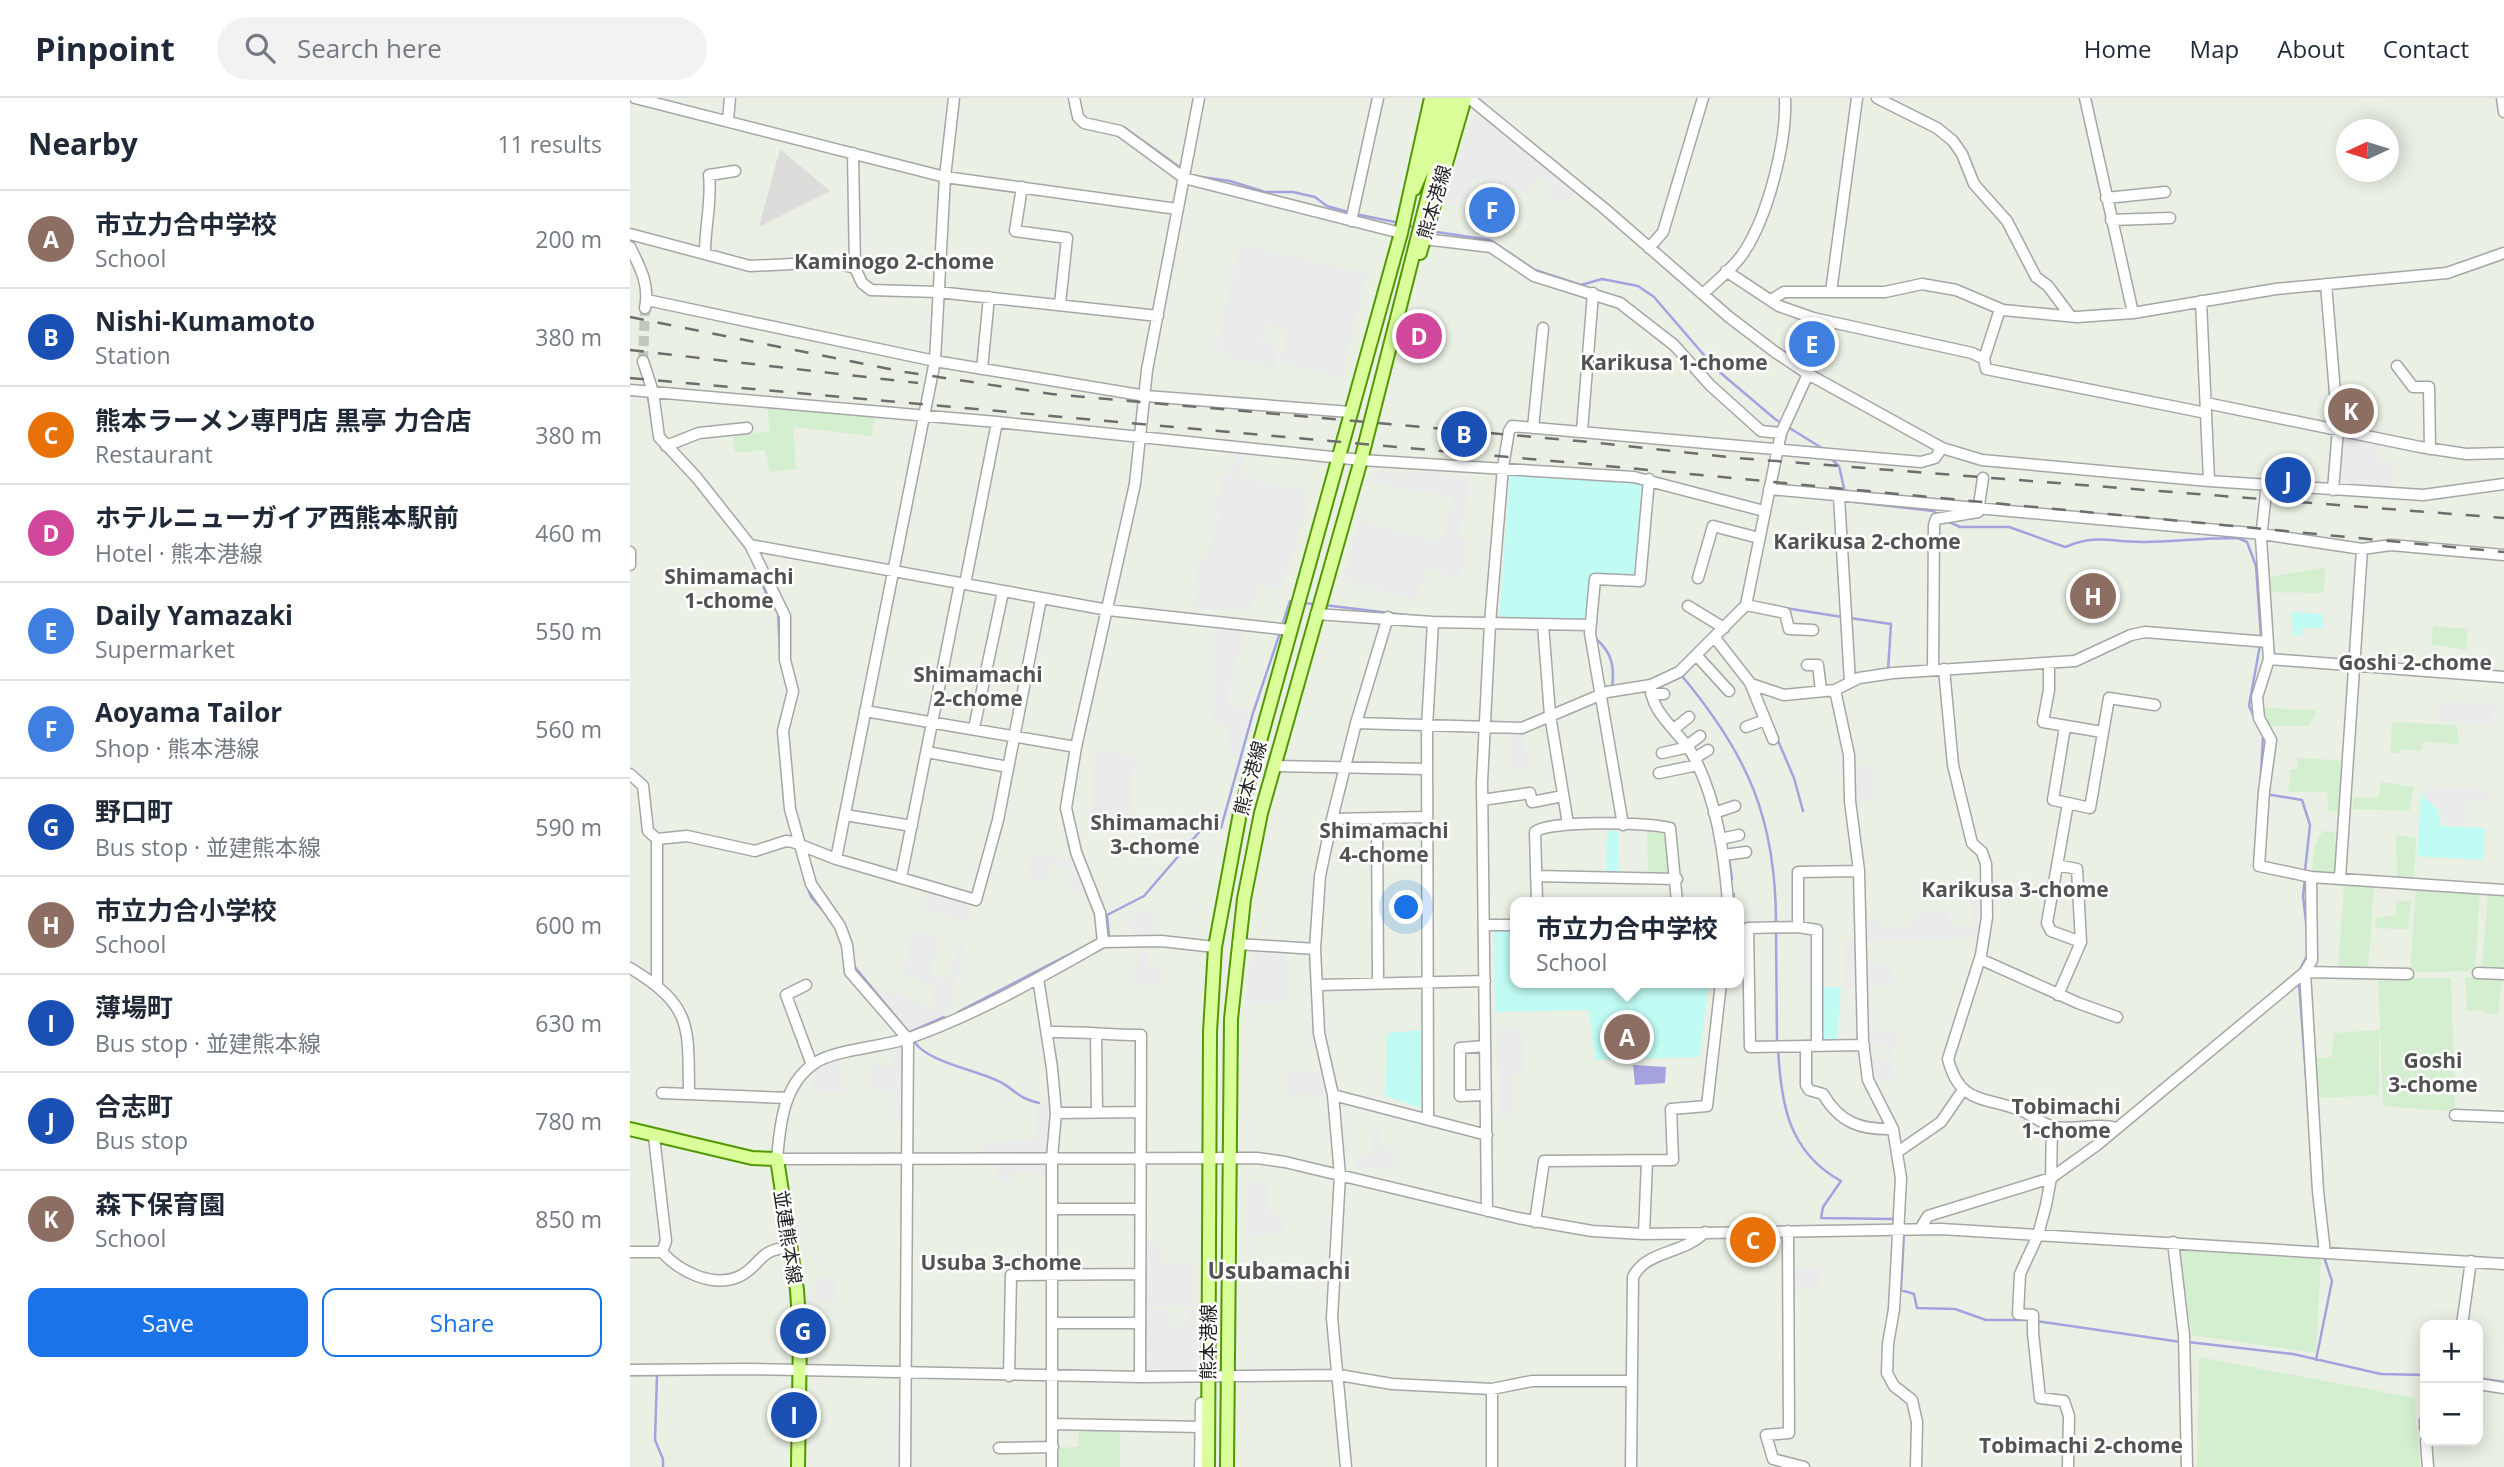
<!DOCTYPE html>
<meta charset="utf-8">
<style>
body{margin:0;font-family:"Open Sans","Noto Sans JP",sans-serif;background:#f2f2f3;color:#1f2937}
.controls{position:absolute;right:21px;bottom:21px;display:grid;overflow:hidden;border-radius:14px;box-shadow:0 4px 18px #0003}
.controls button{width:63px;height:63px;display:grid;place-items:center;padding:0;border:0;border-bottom:2px solid #e0e1e3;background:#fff;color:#1f2937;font:35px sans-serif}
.compass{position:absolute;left:1706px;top:21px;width:63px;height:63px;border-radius:50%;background:#fff;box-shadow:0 4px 18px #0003;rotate:266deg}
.you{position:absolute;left:777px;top:810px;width:24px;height:24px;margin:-18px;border:5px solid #fff;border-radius:50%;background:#1a73e8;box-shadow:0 0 0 10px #1a73e833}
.badge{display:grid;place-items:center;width:46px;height:46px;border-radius:50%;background:#1a73e8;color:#fff;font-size:23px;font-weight:700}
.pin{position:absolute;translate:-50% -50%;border:4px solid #fff;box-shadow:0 2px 7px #0006}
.popup{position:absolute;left:880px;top:799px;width:234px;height:91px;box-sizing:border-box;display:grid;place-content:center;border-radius:14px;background:#fff;filter:drop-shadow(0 2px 5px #0005);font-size:23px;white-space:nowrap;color:#747a83}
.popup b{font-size:26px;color:#1f2937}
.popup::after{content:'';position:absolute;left:50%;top:100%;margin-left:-14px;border:14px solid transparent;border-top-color:#fff}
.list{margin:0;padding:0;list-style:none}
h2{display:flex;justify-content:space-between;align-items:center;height:91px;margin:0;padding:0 28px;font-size:30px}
h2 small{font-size:23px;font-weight:400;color:#747a83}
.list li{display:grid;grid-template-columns:46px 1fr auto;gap:21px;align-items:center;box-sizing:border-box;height:98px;padding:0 28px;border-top:2px solid #e0e1e3}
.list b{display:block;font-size:26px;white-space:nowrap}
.list p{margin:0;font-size:23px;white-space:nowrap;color:#747a83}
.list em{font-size:23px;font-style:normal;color:#747a83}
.actions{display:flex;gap:14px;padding:21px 28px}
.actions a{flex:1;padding:16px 0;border:2px solid #1a73e8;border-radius:14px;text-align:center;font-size:24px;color:#1a73e8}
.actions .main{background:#1a73e8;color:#fff}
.icon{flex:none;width:38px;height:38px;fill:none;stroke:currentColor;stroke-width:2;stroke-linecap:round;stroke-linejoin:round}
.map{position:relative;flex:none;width:1874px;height:1369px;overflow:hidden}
header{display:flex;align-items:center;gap:42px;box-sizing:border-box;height:98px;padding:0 35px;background:#fff;border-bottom:2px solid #e0e1e3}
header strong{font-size:33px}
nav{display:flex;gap:38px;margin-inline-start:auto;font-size:24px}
.search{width:490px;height:63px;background:#f2f2f3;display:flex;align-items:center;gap:18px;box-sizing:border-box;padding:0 24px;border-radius:38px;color:#747a83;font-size:26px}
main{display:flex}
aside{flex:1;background:#fff}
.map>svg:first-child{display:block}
.residential{fill:#dddcdb}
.farmland{fill:#d3efcf}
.park{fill:#c0fbf4}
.parking{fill:#ebebeb}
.water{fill:#a5a3df}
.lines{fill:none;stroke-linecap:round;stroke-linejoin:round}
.stream{stroke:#a5a3df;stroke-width:2.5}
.minor-tunnel{stroke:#c1c6bd;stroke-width:10;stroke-dasharray:10 5;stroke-linecap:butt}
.minor-casing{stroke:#a6a6a6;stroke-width:13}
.major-casing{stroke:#519900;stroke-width:16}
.minor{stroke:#fff;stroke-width:10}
.major{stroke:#daff9a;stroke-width:12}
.rail{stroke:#6d6d6d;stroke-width:2.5;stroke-dasharray:14 14;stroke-linecap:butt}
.labels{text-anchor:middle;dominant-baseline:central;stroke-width:5;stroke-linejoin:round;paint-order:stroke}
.street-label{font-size:19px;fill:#1f1f1f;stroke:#fff}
.neighbourhood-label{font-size:21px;font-weight:bold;fill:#525252;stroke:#fff}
.quarter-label{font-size:23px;font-weight:bold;fill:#525252;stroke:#fff}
</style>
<header>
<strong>Pinpoint</strong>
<div class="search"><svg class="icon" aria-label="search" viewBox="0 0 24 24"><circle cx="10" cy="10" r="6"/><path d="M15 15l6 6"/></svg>Search here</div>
<nav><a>Home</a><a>Map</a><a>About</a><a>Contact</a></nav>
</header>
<main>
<aside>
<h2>Nearby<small>11 results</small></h2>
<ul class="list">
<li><span class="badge" style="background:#8d6e63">A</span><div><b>市立力合中学校</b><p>School</p></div><em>200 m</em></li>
<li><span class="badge" style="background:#1a4fb4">B</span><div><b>Nishi-Kumamoto</b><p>Station</p></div><em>380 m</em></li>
<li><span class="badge" style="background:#e8710a">C</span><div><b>熊本ラーメン専門店 黒亭 力合店</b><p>Restaurant</p></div><em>380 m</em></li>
<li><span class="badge" style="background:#d1479c">D</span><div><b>ホテルニューガイア西熊本駅前</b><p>Hotel · 熊本港線</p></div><em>460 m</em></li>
<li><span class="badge" style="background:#3f7fe0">E</span><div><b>Daily Yamazaki</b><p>Supermarket</p></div><em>550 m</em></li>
<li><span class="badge" style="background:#3f7fe0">F</span><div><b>Aoyama Tailor</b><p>Shop · 熊本港線</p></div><em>560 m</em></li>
<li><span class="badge" style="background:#1a4fb4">G</span><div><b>野口町</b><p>Bus stop · 並建熊本線</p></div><em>590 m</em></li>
<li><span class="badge" style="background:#8d6e63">H</span><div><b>市立力合小学校</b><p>School</p></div><em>600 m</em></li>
<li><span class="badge" style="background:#1a4fb4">I</span><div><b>薄場町</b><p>Bus stop · 並建熊本線</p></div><em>630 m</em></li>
<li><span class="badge" style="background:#1a4fb4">J</span><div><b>合志町</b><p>Bus stop</p></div><em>780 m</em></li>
<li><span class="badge" style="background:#8d6e63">K</span><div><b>森下保育園</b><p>School</p></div><em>850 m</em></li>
</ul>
<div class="actions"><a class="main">Save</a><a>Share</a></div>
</aside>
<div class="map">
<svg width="1874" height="1369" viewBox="0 0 1874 1369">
<rect width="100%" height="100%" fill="#eaf0e4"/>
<path class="residential" d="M150,51L200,93L129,129Z"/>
<path class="farmland" d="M137,307L246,317L241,338L163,329L166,371L140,374L135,352L105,355L103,337L140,333Z
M1695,469L1694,495L1641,494L1640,479Z
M1803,528L1837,531L1836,552L1801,546Z
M1633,610L1685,612V617L1678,628H1640Z
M1762,624L1827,627L1829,646L1793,644L1791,653L1771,651V655H1760Z
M1668,660L1714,663L1712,714L1699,713L1697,694H1658L1661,671H1667Z
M1751,684L1784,689L1779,713L1723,711V700L1748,699Z
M1693,733L1705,734L1704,739L1710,741L1709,776L1682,774L1685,746Z
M1017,734L1040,736L1043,775H1018Z
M1766,737L1786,740L1784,781L1767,779Z
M1714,785L1744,787L1738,872H1708Z
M1786,789L1850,794L1845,873L1780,874Z
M1858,795L1874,796V871L1852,869Z
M1767,803H1781L1778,831L1745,830L1747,819L1765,818Z
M1748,879L1821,880L1825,1014L1753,1008Z
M1835,879H1872L1868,916H1854L1852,912L1837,913Z
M1749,932V997L1687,1000L1686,960L1702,959L1704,935Z
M1549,1152L1691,1159L1686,1255L1562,1237Z
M1569,1259L1784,1300L1790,1369H1567Z
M449,1328L490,1329V1369H424L426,1350L448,1349Z"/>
<path class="park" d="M880,375L1015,387L1008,481L960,479L956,522L869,520Z
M1661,514L1692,516L1694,530H1672V537L1664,538Z
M1791,694L1809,713L1811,728L1855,730L1853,762L1787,758Z
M977,733H988L989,773L976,774Z
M864,833H885V885H1079L1069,959L965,962L959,912L865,914Z
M1193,889H1211L1207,941L1192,943Z
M793,932L791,1010L755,998L757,935Z"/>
<path class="parking" d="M845,15L946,93L937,107L919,98L924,86L906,78L896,94L844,80L830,109L814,105Z
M610,146L737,176L711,279L651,264L658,230L634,226L630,244L648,249L645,270L586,254Z
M1710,332L1749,343L1748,363L1762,362L1765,389L1707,386Z
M607,354L614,357L609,380H612L614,375L628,381L627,385L631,386L636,384L661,394L663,388L674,391L671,398L679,401L675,417L651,493L628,486L621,513L563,511L569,488L564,486L571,460L577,461L589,420V413L585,412L593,377H600Z
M750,371L774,378L775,374L835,378L840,392L828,440L837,443L830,481L797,469L786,501L713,482L729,422L800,443H812L824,397L779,393L738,382Z
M588,528L615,532L599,587L598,608L619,610L609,659L602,660L596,626L583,624Z
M1811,603L1864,606L1862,627L1808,623Z
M881,635H892L899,669L884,673L880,655Z
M465,654L507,658L502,677L500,724L460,722Z
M1244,667L1243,697L1224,710L1222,669Z
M1795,688L1858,691V702L1832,701L1834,728L1812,726V712L1796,702Z
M402,756L445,764L459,799L440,792L441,772L419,767L415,783L396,779Z
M1355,780L1351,840L1237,843V823L1248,822V832L1283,829L1285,816L1319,814L1320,829L1343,827L1341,785Z
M299,793L342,804L336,823L292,811Z
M519,810L524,837L504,838L497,822Z
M283,831L308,841L300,877L317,883L330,845H335L318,914L300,905L305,889L273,874Z
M1229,842L1230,888L1214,889L1215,844Z
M622,851L656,854V905H616Z
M509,854H518V867L531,868L530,886L506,885Z
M1262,866L1264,886L1236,890V867Z
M245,888L316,916L314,924L279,937L241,892Z
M867,930L892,931L893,977L882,978L881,1017L870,1018Z
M1267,934L1268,948H1262V958L1257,957L1255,944L1242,947L1243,961H1262L1265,980L1238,982V937Z
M276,949V1052H270L268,993H242V968H261L260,952Z
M207,962L212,994H184L183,975L188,968Z
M696,973L698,996H656V974Z
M420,1005L419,1058L352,1054L355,1044L405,1042L407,1009Z
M750,1031L751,1051L761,1050L762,1069L726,1070V1058L741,1057V1032Z
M367,1064H419V1076L386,1074L385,1083H367Z
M637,1083V1115L652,1119L653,1136L616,1138L617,1085Z
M516,1146H529V1167H564L563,1208L515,1207Z
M1190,1170V1189L1164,1190L1163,1171Z
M188,1180H207V1204H173V1196H188Z
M514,1211H536V1231H556L557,1212H566V1275H513Z"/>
<path class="water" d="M1003,967L1036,969L1035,985L1005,987Z"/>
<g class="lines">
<path class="stream" d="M461,22L495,30L552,71
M564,78L600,83L635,94H663L685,99L697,108L718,114
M725,116L770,125
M776,127L783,129
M800,133L860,142L905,172L951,187L972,181L1008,188L1024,199L1086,271L1145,321L1195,352
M18,299L23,330
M1154,346L1157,332
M1200,360L1209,368L1215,394
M51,369L74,396
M1216,401V403L1303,413L1310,418
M1315,422L1330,429H1379L1435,449C1469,435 1481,445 1515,444C1546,443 1577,440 1608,440L1617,444L1626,468L1631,540
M123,463L138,500L148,515L150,555
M672,505L684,506
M1121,505L1124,491
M694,507L792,519
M1149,509L1212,519
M1220,520L1261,526L1258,572
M652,528L660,503L666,504
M965,540C982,554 985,569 982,589
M1052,578L1066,564
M1025,591L1052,578C1118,657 1146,721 1146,825
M985,595L1018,593
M1146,638L1164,680L1173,713
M1630,695L1633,638L1619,608L1630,547
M1636,696L1672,702L1680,727L1675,773
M1099,760L1102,781
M1675,780L1673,798L1677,832
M178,790L181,799L196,816
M1103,804L1104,796
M1146,832L1147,944
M475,840L479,838L477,817L514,798L571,732L591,730L623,615L650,535
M223,867L281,937
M1668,875L1678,856
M1669,885L1688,1136
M328,914L465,843
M280,934L314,919
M284,943C295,963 345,972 366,982C385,990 384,999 409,1005
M1148,951C1151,1005 1158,1054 1211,1083L1193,1109L1191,1120L1264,1121
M1274,1134L1271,1192L1284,1196L1287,1210L1325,1211L1356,1222H1399
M1406,1223L1551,1244
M1558,1244L1663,1256L1751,1276L1795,1277
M1686,1262L1702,1183L1693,1156
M0,1277H27L25,1342L33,1361V1369
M1848,1280L1874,1284"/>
<path class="minor-tunnel" d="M13,263L15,210"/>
<g class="minor-casing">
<path id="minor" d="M5,0L315,79L547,111
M444,0L448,19L454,25L490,33L554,80L771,135
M569,0L517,272L505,386L446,649L436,710L446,754L470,815L473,844C411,879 349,915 282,939C256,949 205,951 185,965C153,986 150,1027 147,1061L627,1060L655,1064L888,1120L962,1133L1014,1136L1311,1131L1874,1166
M839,0L975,111L1099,219L1145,254L1178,276L1312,350L1352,362L1579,383L1793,397L1874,386
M1247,0L1307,30L1323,43L1332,56L1344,86L1377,123L1406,179L1418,188L1439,216
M1455,0L1503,215
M1872,0L1874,14
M98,22L100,0
M223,55L225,170L232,185L241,192L308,194L528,218
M392,89L385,133L437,140L430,206
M1476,100L1535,94
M1481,122L1540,120
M721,123L748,0
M0,136L120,168L203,164L225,170
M794,141L861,149L904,178L990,205L1044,247L1080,287L1131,333L1151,335
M0,149C10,169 20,187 15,210
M1019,150L1033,134L1073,0
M75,154C75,128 82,103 79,77L105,73
M1096,173L1149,208L1183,220L1342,255L1354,261L1356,271L1576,315L1571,203
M1696,186L1708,331L1703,392
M1201,194L1227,0
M1073,196C1086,183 1104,170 1114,154C1138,118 1157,43 1155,0
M17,202L305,263L516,298L720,314
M1141,202L1154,194H1255L1292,186L1326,192L1373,212L1447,219L1503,215L1646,191L1817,175L1874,155
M1354,261L1370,211
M13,263L23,294L29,339L67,380L120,447
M1767,268L1783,289H1799L1800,351
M352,271L359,199
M0,292L367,324L731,362L1004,379L1134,413
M1576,305L1790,349L1836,356L1874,355
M1576,315L1579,383
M903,330L913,230
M952,333L963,195
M36,348L69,335L117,330
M1637,386L1631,440L1639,561L1627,599L1629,620L1641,642L1634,693L1629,768L1681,779L1874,792
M1139,391L1632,436L1732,451L1761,447L1874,457
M1209,399L1220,584
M0,454V467
M1068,480L1083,428L1129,440
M335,486L367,324
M1116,507L1155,515L1159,531L1183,532
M1058,508L1094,530
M686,516L803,524L960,527
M913,526L920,617L938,726
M1085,540L1121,586L1154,597L1205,592L1229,580L1263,575L1445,563L1501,537L1515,534L1638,544
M1067,558L1099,593
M1639,561L1874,579
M1419,565V592L1413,624L1472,634
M1177,567H1188L1191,593
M1314,571L1323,667L1342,745L1352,754L1356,766L1357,819L1351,857L1318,961C1330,1008 1356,998 1392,1013C1402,1017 1411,1025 1421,1028C1442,1034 1465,1024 1487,1030
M1303,572L1304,427L1306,421L1348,414L1353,380
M1021,587C1019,615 1052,635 1064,659C1087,703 1094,755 1098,804
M1121,587L1143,641
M1205,592L1219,657L1220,703L1229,773L1233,944L1238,982L1263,1031L1271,1080L1264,1211L1258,1246L1257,1275L1264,1288L1282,1302L1287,1324L1286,1369
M1021,596H1034
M235,613L446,649
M726,625L892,630L977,594L1021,587L1049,574L1116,507L1151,335L1178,276
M1116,629L1135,622
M1435,629L1423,702L1438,705L1417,825L1421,833L1451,844
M344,630L373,494
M1045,630L1059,619
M1058,647L1070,638
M297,654L378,669
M1032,655L1059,649
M1065,660L1078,652
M645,668L797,671
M1029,675L1068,667
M0,676L13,688L18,733L27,741L57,738L125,753L156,743L163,744L206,761L346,802L368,722L411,501
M852,702L900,695L902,704L933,698
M1438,705L1460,710L1479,600L1525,607
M1084,715L1105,708
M215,717L282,728
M747,720L748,886
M702,721L797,719
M993,727L960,535L965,481L1010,483L1019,381
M27,741V886
M1090,741L1109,737
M1094,757L1116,754
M206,761L305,263L315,79L324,0
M1427,767L1447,771L1451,844L1428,897
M906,778L1047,781
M271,780L330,485
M1710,780L1732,451
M907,804L905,734C918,722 1020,724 1040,730L1047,804
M854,827H885
M1168,829V774L1229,773
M473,844L531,843L585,849
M608,846L685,851
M1350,861L1448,905L1487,919
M0,870C63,908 58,928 59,995
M1675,874L1688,1093L1695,1155
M1675,874L1778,876
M1848,875L1874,876
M408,880L422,970L426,1015L422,1060V1369
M176,887L156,897L182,967
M688,887L855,883
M417,934C449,933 479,937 511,937L510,1279
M466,936L467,1014
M855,948L830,950V998L856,997
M1176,948V987L1179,992L1193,996C1210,1025 1231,1032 1263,1031
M1187,948V832L1168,829L1118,830L1120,949L1234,947
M32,995L158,1000
M703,997L857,1037
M426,1015L511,1014
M1825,1017L1874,1019
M798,1020L797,629L803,524
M1422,1029L1421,1080L1416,1107L1408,1137L1390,1176L1388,1216L1403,1217V1235L1410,1300L1434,1303L1439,1318L1438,1369
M24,1039L36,1143L32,1154C49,1173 82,1190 108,1179C131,1169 128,1150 159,1150
M1269,1053L1311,1024L1333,992
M423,1111H510
M857,1113L852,684L860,525L873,369L879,333L882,328L1291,364L1305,360L1312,350
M905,1124L914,1063L1043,1062L1041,1011L1077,1008L1091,885
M1290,1131L1298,1118L1421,1080L1467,1047L1675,874L1682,862L1681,779
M1158,1133L1159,1335L1136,1337L1143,1361L1174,1369
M1014,1136L1017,1063
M1543,1144L1554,1237L1557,1369
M0,1154H32
M423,1225H510
M1832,1227L1841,1163
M0,1272L117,1271L510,1279L709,1277L762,1286L862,1291L902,1283H1001
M379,1278L381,1177L510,1176
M1848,1286L1874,1290
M862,1291V1369
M1795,1323V1330
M423,1326L570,1329
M1796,1343L1798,1369
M369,1350L423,1349
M275,1369L278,941L220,874L217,847L210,828L181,786L160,711L153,633L163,593L155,562V518L120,447L478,512L660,532
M570,1369L571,1305
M716,1369L702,1220L710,1077L703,997L689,935L685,851L690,778L702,721L726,625L758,519
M1001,1369L1003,1179C1016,1152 1055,1156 1075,1134"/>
</g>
<g class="major-casing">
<path id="major" d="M784,91L801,52L812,0
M790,155L835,0
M0,1031L122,1060L147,1061L167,1192L170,1237L168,1369
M578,1369L580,934L585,849L610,715L771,135L801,0
M597,1369L601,921L614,801L631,715L731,362L823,0"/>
</g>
<use href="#minor" class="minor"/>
<use href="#major" class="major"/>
<path class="rail" d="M0,219L275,274L422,296L960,344L1107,360L1874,420
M0,252L288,285
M0,280L956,366L1874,454"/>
</g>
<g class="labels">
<g class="street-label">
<text transform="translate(804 104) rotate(-74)">熊本港線</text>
<text transform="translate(620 680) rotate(-75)">熊本港線</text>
<text transform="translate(158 1139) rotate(81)">並建熊本線</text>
<text transform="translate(578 1244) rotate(-90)">熊本港線</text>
</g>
<g class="neighbourhood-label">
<text x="264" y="163">Kaminogo 2-chome</text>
<text x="1044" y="264">Karikusa 1-chome</text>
<text x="1237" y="443">Karikusa 2-chome</text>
<text x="99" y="478">Shimamachi<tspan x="99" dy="24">1-chome</tspan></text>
<text x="1785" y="564">Goshi 2-chome</text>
<text x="348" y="576">Shimamachi<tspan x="348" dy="24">2-chome</tspan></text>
<text x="525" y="724">Shimamachi<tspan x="525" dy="24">3-chome</tspan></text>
<text x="754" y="732">Shimamachi<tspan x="754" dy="24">4-chome</tspan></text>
<text x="1385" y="791">Karikusa 3-chome</text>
<text x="1803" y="962">Goshi<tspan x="1803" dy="24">3-chome</tspan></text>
<text x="1436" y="1008">Tobimachi<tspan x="1436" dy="24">1-chome</tspan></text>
<text x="371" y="1164">Usuba 3-chome</text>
<text x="1451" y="1347">Tobimachi 2-chome</text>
</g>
<g class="quarter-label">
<text x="649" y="1172">Usubamachi</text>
</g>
</g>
</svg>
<div class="controls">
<button>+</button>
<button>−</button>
</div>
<svg class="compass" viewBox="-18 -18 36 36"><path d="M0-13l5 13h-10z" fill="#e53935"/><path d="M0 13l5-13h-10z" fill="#747a83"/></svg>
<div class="you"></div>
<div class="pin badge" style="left:997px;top:939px;background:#8d6e63">A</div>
<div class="popup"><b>市立力合中学校</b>School</div>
<div class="pin badge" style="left:834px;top:336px;background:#1a4fb4">B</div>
<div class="pin badge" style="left:1123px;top:1142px;background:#e8710a">C</div>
<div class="pin badge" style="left:789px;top:238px;background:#d1479c">D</div>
<div class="pin badge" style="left:1182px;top:246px;background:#3f7fe0">E</div>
<div class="pin badge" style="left:862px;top:112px;background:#3f7fe0">F</div>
<div class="pin badge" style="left:173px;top:1233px;background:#1a4fb4">G</div>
<div class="pin badge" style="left:1463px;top:498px;background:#8d6e63">H</div>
<div class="pin badge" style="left:164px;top:1317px;background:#1a4fb4">I</div>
<div class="pin badge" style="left:1658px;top:382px;background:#1a4fb4">J</div>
<div class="pin badge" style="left:1721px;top:313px;background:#8d6e63">K</div>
</div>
</main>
